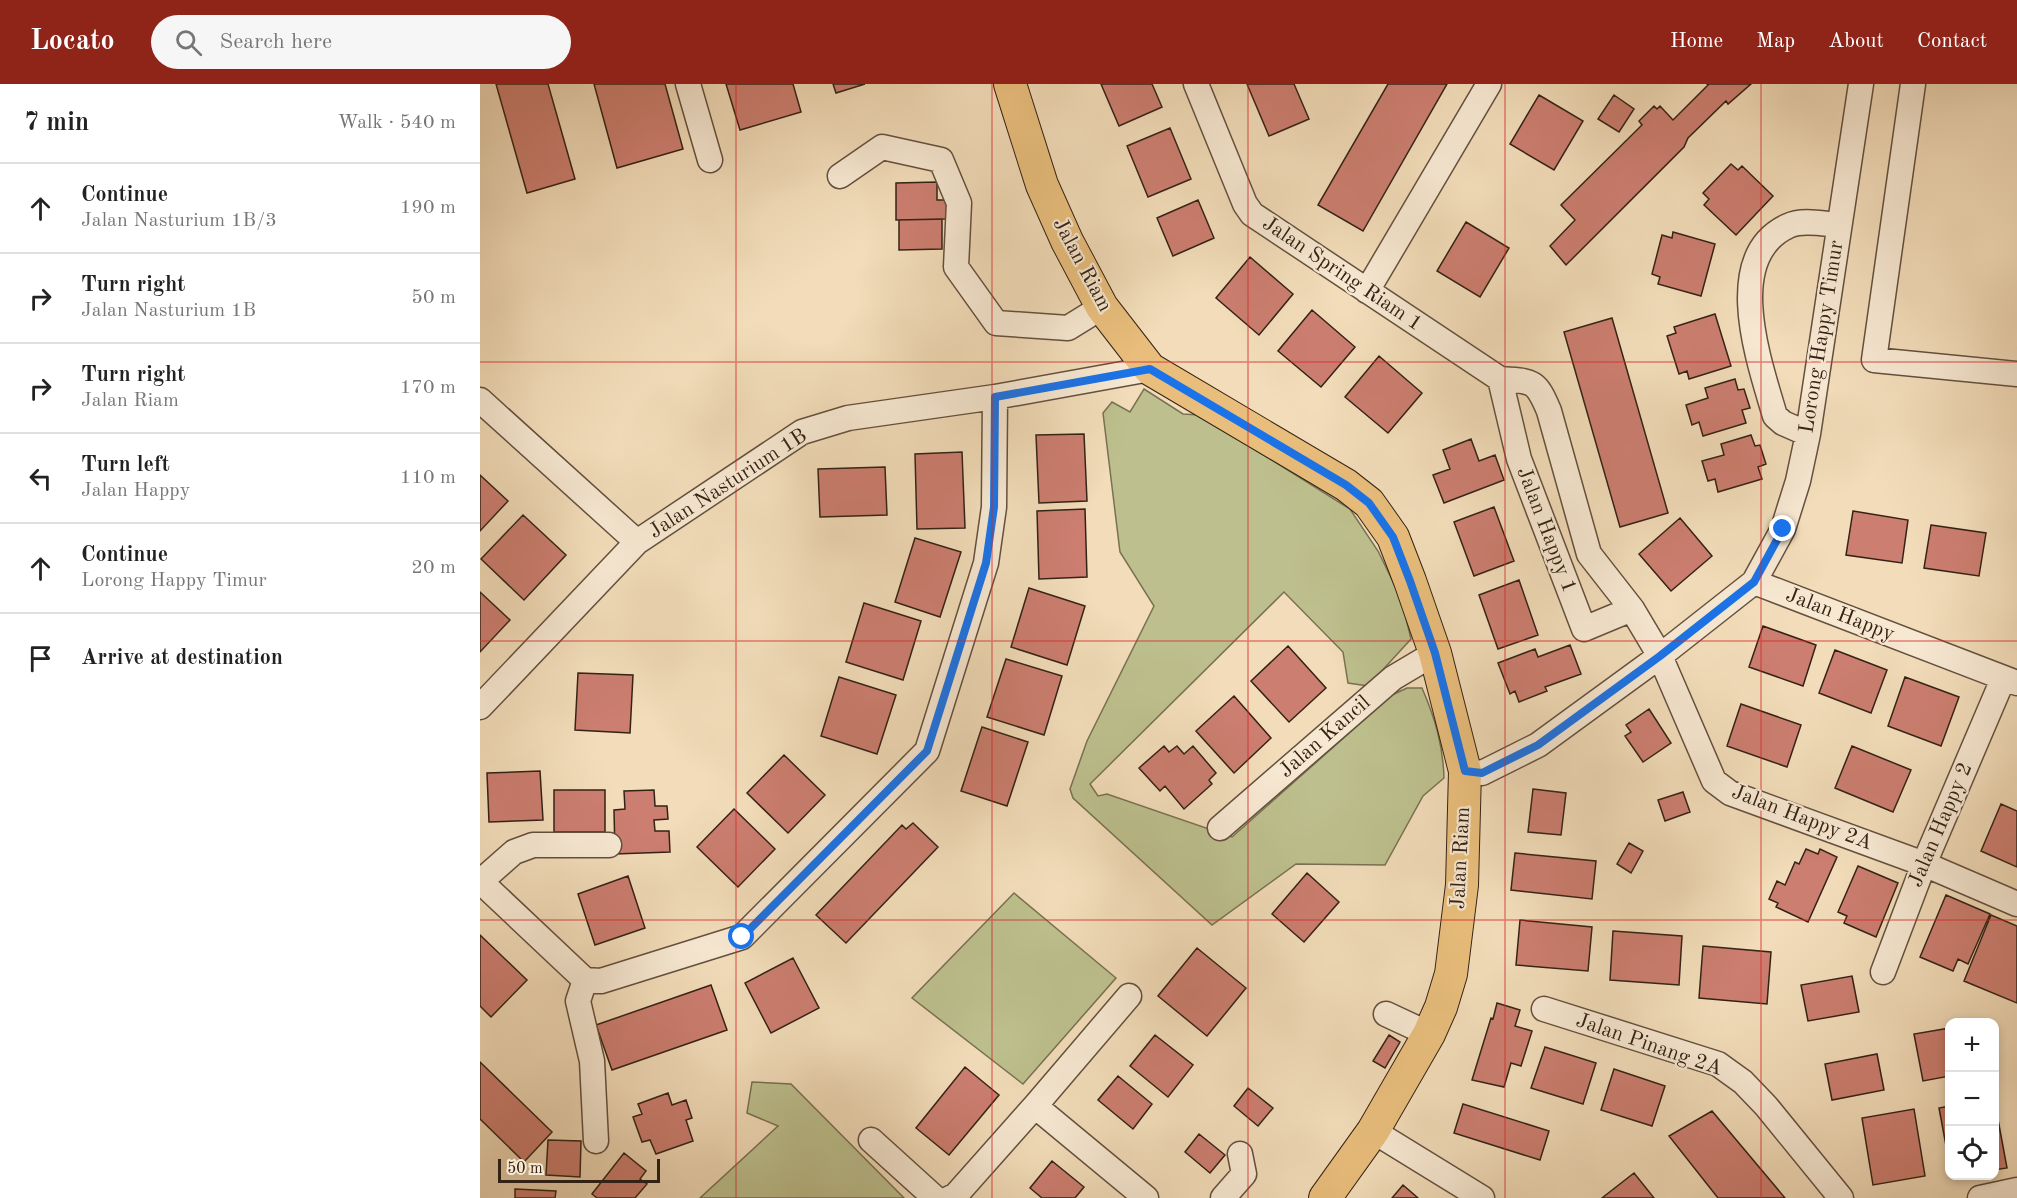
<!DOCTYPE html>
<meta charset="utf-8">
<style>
body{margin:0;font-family:"Old Standard TT",serif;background:#f6f6f6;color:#222}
.controls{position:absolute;right:18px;bottom:18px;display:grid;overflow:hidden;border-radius:12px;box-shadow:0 3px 9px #0003}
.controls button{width:54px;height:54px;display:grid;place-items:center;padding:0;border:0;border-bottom:2px solid #e0e0e0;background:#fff;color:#222;font:30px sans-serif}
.scale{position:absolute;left:18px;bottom:15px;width:162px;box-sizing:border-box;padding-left:6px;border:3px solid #342215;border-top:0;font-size:16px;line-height:21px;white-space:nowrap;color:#342215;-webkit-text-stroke:4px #f7e8d2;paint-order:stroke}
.stop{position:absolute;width:18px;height:18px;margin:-14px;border:4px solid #1a73e8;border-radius:50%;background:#fff}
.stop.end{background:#1a73e8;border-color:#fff;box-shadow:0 2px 6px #0008}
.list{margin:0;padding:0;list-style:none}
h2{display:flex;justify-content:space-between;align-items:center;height:78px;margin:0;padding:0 24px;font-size:26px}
h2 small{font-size:20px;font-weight:400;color:#767676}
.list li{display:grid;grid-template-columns:39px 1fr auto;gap:18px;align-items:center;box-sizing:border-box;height:90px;padding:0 24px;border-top:2px solid #e0e0e0}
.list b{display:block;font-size:22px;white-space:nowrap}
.list p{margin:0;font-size:20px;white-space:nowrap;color:#767676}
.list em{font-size:20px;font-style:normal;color:#767676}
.icon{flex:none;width:33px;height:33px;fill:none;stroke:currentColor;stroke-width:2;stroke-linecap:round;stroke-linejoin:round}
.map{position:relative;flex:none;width:1537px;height:1114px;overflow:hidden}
header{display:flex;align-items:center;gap:36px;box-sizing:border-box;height:84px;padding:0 30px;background:#8f2418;color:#fff}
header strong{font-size:28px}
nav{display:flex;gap:33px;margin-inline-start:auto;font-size:21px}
.search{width:420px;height:54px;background:#f6f6f6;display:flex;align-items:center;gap:15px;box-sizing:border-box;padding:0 21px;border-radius:33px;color:#767676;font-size:22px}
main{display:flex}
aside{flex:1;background:#fff}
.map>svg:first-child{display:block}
.green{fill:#bdc08e;stroke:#787152;stroke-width:1.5}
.building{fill:#cc7e70;stroke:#342215;stroke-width:1.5}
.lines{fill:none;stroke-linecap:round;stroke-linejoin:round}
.minor-casing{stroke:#64503e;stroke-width:27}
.major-casing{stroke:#342215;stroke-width:34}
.minor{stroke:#f7e8d2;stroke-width:24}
.major{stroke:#e9be7c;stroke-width:32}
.route{stroke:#1a73e8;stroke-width:8}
.grid{fill:none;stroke:#d62828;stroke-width:1.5;stroke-opacity:0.55}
.labels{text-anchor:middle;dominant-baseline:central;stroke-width:4.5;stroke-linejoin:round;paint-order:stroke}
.street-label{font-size:21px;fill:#342215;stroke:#f7e8d2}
</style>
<header>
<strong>Locato</strong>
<div class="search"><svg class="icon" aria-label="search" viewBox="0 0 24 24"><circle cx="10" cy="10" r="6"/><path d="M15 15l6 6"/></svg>Search here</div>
<nav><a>Home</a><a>Map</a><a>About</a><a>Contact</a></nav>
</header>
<main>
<aside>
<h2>7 min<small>Walk · 540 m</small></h2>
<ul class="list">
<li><svg class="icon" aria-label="ahead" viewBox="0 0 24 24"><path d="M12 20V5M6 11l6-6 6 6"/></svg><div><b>Continue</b><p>Jalan Nasturium 1B/3</p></div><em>190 m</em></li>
<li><svg class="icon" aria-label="right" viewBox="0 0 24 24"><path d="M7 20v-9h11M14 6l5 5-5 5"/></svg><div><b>Turn right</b><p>Jalan Nasturium 1B</p></div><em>50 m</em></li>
<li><svg class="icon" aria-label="right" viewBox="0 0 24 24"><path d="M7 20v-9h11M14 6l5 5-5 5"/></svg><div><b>Turn right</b><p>Jalan Riam</p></div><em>170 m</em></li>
<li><svg class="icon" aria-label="left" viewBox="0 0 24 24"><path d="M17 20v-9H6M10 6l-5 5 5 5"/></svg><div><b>Turn left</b><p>Jalan Happy</p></div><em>110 m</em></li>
<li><svg class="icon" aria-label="ahead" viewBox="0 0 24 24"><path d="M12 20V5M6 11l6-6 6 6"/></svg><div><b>Continue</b><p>Lorong Happy Timur</p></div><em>20 m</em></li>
<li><svg class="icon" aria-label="arrive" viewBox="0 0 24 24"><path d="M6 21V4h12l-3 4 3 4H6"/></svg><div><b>Arrive at destination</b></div></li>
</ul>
</aside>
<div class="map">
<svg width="1537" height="1114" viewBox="0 0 1537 1114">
<rect width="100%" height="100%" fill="#f2dcb9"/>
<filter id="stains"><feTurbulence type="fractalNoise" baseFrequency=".00333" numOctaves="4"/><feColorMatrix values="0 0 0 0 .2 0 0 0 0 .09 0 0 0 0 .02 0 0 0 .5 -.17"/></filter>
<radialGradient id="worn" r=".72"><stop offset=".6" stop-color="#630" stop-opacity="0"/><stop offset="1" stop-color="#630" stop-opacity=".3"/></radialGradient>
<path class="green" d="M664,305L703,330L720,331L870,425L898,467L921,514L931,555L888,602L868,599L863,568L804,508L610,700L618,712L627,710L752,753L912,611L927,604H942C955,634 963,661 964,694L943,712L905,781L816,780L732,841L593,714L590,705L607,657L674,522L640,468L623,329L632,318L650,328Z
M534,809L636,894L543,1000L432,914Z
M272,998L311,1000L424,1114H220L298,1042L267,1029Z"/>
<path class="building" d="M16,0H68L95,95L47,109Z
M114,0H185L203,65L137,84Z
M246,0H313L321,28L260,46Z
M353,0H385L356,9Z
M621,0H672L682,23L639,42Z
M767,0H814L829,35L789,52Z
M908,0H967L883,147L838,121Z
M1227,0H1271L1248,20L1246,17L1208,54L1204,63L1086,181L1070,162L1095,136L1081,121L1162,41L1159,37L1174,22L1177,25L1180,22L1193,36L1228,1Z
M1059,11L1103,37L1074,86L1030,60Z
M1134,11L1154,25L1139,48L1118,35Z
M690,44L711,95L668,113L647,62Z
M1251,80L1258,86L1262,82L1293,112L1256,151L1224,121L1229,115L1223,109Z
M457,98V116H467V135L416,136V99Z
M718,116L734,154L693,172L677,134Z
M462,135V165L419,166V136Z
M986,138L1029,164L1000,213L957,187Z
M1193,148L1235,160L1221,212L1178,200L1180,193L1172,190L1182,151L1192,154Z
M770,173L813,210L779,251L736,214Z
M832,226L875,263L841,303L798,267Z
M1235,230L1251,282L1209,295L1207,287L1199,290L1187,252L1196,249L1194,243Z
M1132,234L1188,429L1140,443L1084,248Z
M899,272L942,309L908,349L865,313Z
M1255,295L1258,306L1264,305L1270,324L1262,326L1266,339L1223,352L1219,338L1212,341L1206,321L1228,314L1225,304Z
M604,350L607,417L559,419L556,351Z
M1271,351L1275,362L1280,361L1286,380L1278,383L1282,395L1238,408L1235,395L1228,397L1222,377L1244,371L1241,360Z
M991,355L999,377L1015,371L1024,396L964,419L953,391L970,385L963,366Z
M482,368L485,444L437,445L435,370Z
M405,383L407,431L340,433L338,385Z
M0,391L28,417L0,447Z
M1014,423L1034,477L994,492L974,438Z
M605,425L607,493L559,495L557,427Z
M1373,427L1428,436L1422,479L1366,471Z
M43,431L86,471L44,516L1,475Z
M1200,434L1232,472L1191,507L1159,470Z
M1451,441L1506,449L1499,492L1444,484Z
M435,454L481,468L460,533L415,518Z
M1039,496L1058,551L1018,565L999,511Z
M549,504L605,522L587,581L531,563Z
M0,508L30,536L0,568Z
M384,519L441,537L423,596L366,578Z
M1283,542L1336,561L1323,602L1269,583Z
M1090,561L1101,590L1065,603L1067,607L1039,618L1035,607L1030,610L1018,579L1055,565L1058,573Z
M808,562L846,604L809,638L771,597Z
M1355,566L1407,586L1391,629L1339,609Z
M526,575L582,592L564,651L507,633Z
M98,589L153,591L150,649L95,646Z
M359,593L416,611L397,670L341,652Z
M1425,593L1479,613L1461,662L1408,642Z
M754,612L791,654L754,689L716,647Z
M1261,620L1321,641L1307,683L1247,662Z
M1169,625L1191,659L1163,678L1145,652L1151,648L1146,641Z
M502,643L548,658L527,722L481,707Z
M684,662L689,668L697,662L704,670L713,662L736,689L729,696L732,700L704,725L685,702L680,707L659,684Z
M1372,662L1431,686L1413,728L1355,704Z
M304,671L345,711L308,749L267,709Z
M60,687L63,736L9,738L7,689Z
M1053,705L1086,709L1081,751L1048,748Z
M74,706H125V748H74Z
M174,706L175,722H187L188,735L174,736L175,747H189L190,768L135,770L134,726L145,725L144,707Z
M1203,708L1210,728L1185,737L1178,716Z
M1521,720L1537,727V783L1501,767Z
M254,725L295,765L258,803L217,763Z
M433,739L458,763L366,859L336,831L422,741L426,745Z
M1149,759L1163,767L1151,789L1137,780Z
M1326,765L1338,770L1340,765L1357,773L1328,838L1296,823L1298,819L1289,815L1297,797L1305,801L1315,778L1319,780Z
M1035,769L1116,777L1112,815L1031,806Z
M1378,782L1418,799L1396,853L1364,839L1367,832L1358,828Z
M827,789L859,818L824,858L792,830Z
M148,792L165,844L115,861L98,810Z
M1466,811L1510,830L1488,880L1478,875L1473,887L1440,873Z
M1511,831L1537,842V919L1484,897Z
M1040,836L1112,843L1108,887L1036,881Z
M1133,847L1202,852L1199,901L1130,896Z
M0,851L47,896L11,933L0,922Z
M1223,862L1291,868L1287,920L1219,914Z
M717,864L766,904L727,952L678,912Z
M313,874L339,924L291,949L265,899Z
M1372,892L1379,928L1328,937L1321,901Z
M231,901L247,946L132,986L116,941Z
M1017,919L1040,926L1035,942L1052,947L1041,982L1031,979L1024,1003L992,996L1011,934L1013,935Z
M1470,944V992L1443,997L1434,950Z
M675,951L713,981L688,1013L650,982Z
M909,951L920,958L905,984L893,977Z
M1065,963L1116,979L1103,1020L1051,1004Z
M1397,970L1404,1006L1352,1016L1345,980Z
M0,978L72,1048L44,1078L0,1035Z
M485,983L519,1011L469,1071L436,1044Z
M1134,985L1185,1002L1172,1042L1121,1026Z
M638,992L672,1020L653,1045L618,1016Z
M768,1004L793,1024L778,1042L754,1022Z
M188,1009L192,1021L206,1016L212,1034L206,1036L213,1057L176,1070L170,1056L162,1058L153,1033L162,1030L158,1020Z
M1514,1014L1527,1084L1514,1086Z
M983,1020L1069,1047L1060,1076L974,1049Z
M1470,1022V1083L1459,1024Z
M1434,1025L1445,1092L1393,1101L1382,1034Z
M1232,1027L1305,1114H1238L1189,1052Z
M719,1050L745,1071L730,1089L705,1068Z
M68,1056L101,1057L100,1093L66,1091Z
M144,1069L166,1087L160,1095L167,1100L155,1114H117L112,1110Z
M572,1077L604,1103L595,1114H562L550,1104Z
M1154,1089L1174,1114H1122Z
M923,1101L938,1114H912Z
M35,1105L76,1107L75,1114H35Z"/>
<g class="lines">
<g class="minor-casing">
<path id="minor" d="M208,0L230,76
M716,0L765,120L772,130L1020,295C1053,297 1056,296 1069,327L1109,470L1152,525L1180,572L1234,697L1250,709L1444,780L1537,820
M1433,0L1394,276L1537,290
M360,92L402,63L461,76L479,119L476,183L516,239L588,244L622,223
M887,207L1009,0
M1020,295L1039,375L1104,545L1152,525
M0,316L157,458
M1328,350L1303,339L1295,332C1280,280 1241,173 1308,142C1322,135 1344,140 1358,141
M1274,498L1303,445L1318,397L1328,350L1381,0
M0,623L157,458L322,348L368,334L515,313L670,285
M985,687L1002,689L1058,661L1180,572L1274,498L1537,599
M740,744L913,594L955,569
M0,797L105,896L121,897L262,853L447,667L506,479L514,423L515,313
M0,798L34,768L53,761H129
M1403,888L1444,780L1523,595
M105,896L98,917L112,977L116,1057
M1064,925L1238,980L1263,998L1286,1022L1361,1114
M906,930L949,950
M555,1022L649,912
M893,1047L1002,1114
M391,1056L455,1114
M470,1114L476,1111L555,1022L666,1114
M743,1114L764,1090L760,1070
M1500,1114L1537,1106"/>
</g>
<g class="major-casing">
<path id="major" d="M530,0L562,101L587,157L622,223L670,285L866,401L889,419L913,453L930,497L955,569L985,687L982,801L971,890L961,923L949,950L893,1047L845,1114"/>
</g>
<use href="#minor" class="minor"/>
<use href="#major" class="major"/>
</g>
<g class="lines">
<path class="route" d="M262,853L447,667L506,479L514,423L515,313L670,285L866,401L889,419L913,453L930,497L955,569L985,687L1002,689L1058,661L1180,572L1274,498L1303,445"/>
</g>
<path class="grid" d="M256,0V1114M512,0V1114M768,0V1114M1025,0V1114M1281,0V1114M0,278H1537M0,557H1537M0,836H1537"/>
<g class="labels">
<g class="street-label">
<text transform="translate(602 181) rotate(62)">Jalan Riam</text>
<text transform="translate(862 190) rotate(34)">Jalan Spring Riam 1</text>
<text transform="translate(1342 253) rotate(-81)">Lorong Happy Timur</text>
<text transform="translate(248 400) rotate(-33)">Jalan Nasturium 1B</text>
<text transform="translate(1066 446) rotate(69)">Jalan Happy 1</text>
<text transform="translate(1360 531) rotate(21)">Jalan Happy</text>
<text transform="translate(845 653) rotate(-41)">Jalan Kancil</text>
<text transform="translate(1322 734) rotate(21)">Jalan Happy 2A</text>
<text transform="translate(1461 741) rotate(-67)">Jalan Happy 2</text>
<text transform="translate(981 774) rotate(-87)">Jalan Riam</text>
<text transform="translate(1169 961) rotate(19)">Jalan Pinang 2A</text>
</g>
</g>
<rect width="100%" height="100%" filter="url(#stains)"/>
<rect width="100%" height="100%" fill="url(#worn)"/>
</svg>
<div class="controls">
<button>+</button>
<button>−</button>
<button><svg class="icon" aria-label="locate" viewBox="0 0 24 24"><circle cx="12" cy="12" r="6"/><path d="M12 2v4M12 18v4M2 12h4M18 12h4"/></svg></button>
</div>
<div class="scale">50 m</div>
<div class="stop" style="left:262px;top:853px"></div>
<div class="stop end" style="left:1303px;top:445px"></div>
</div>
</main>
